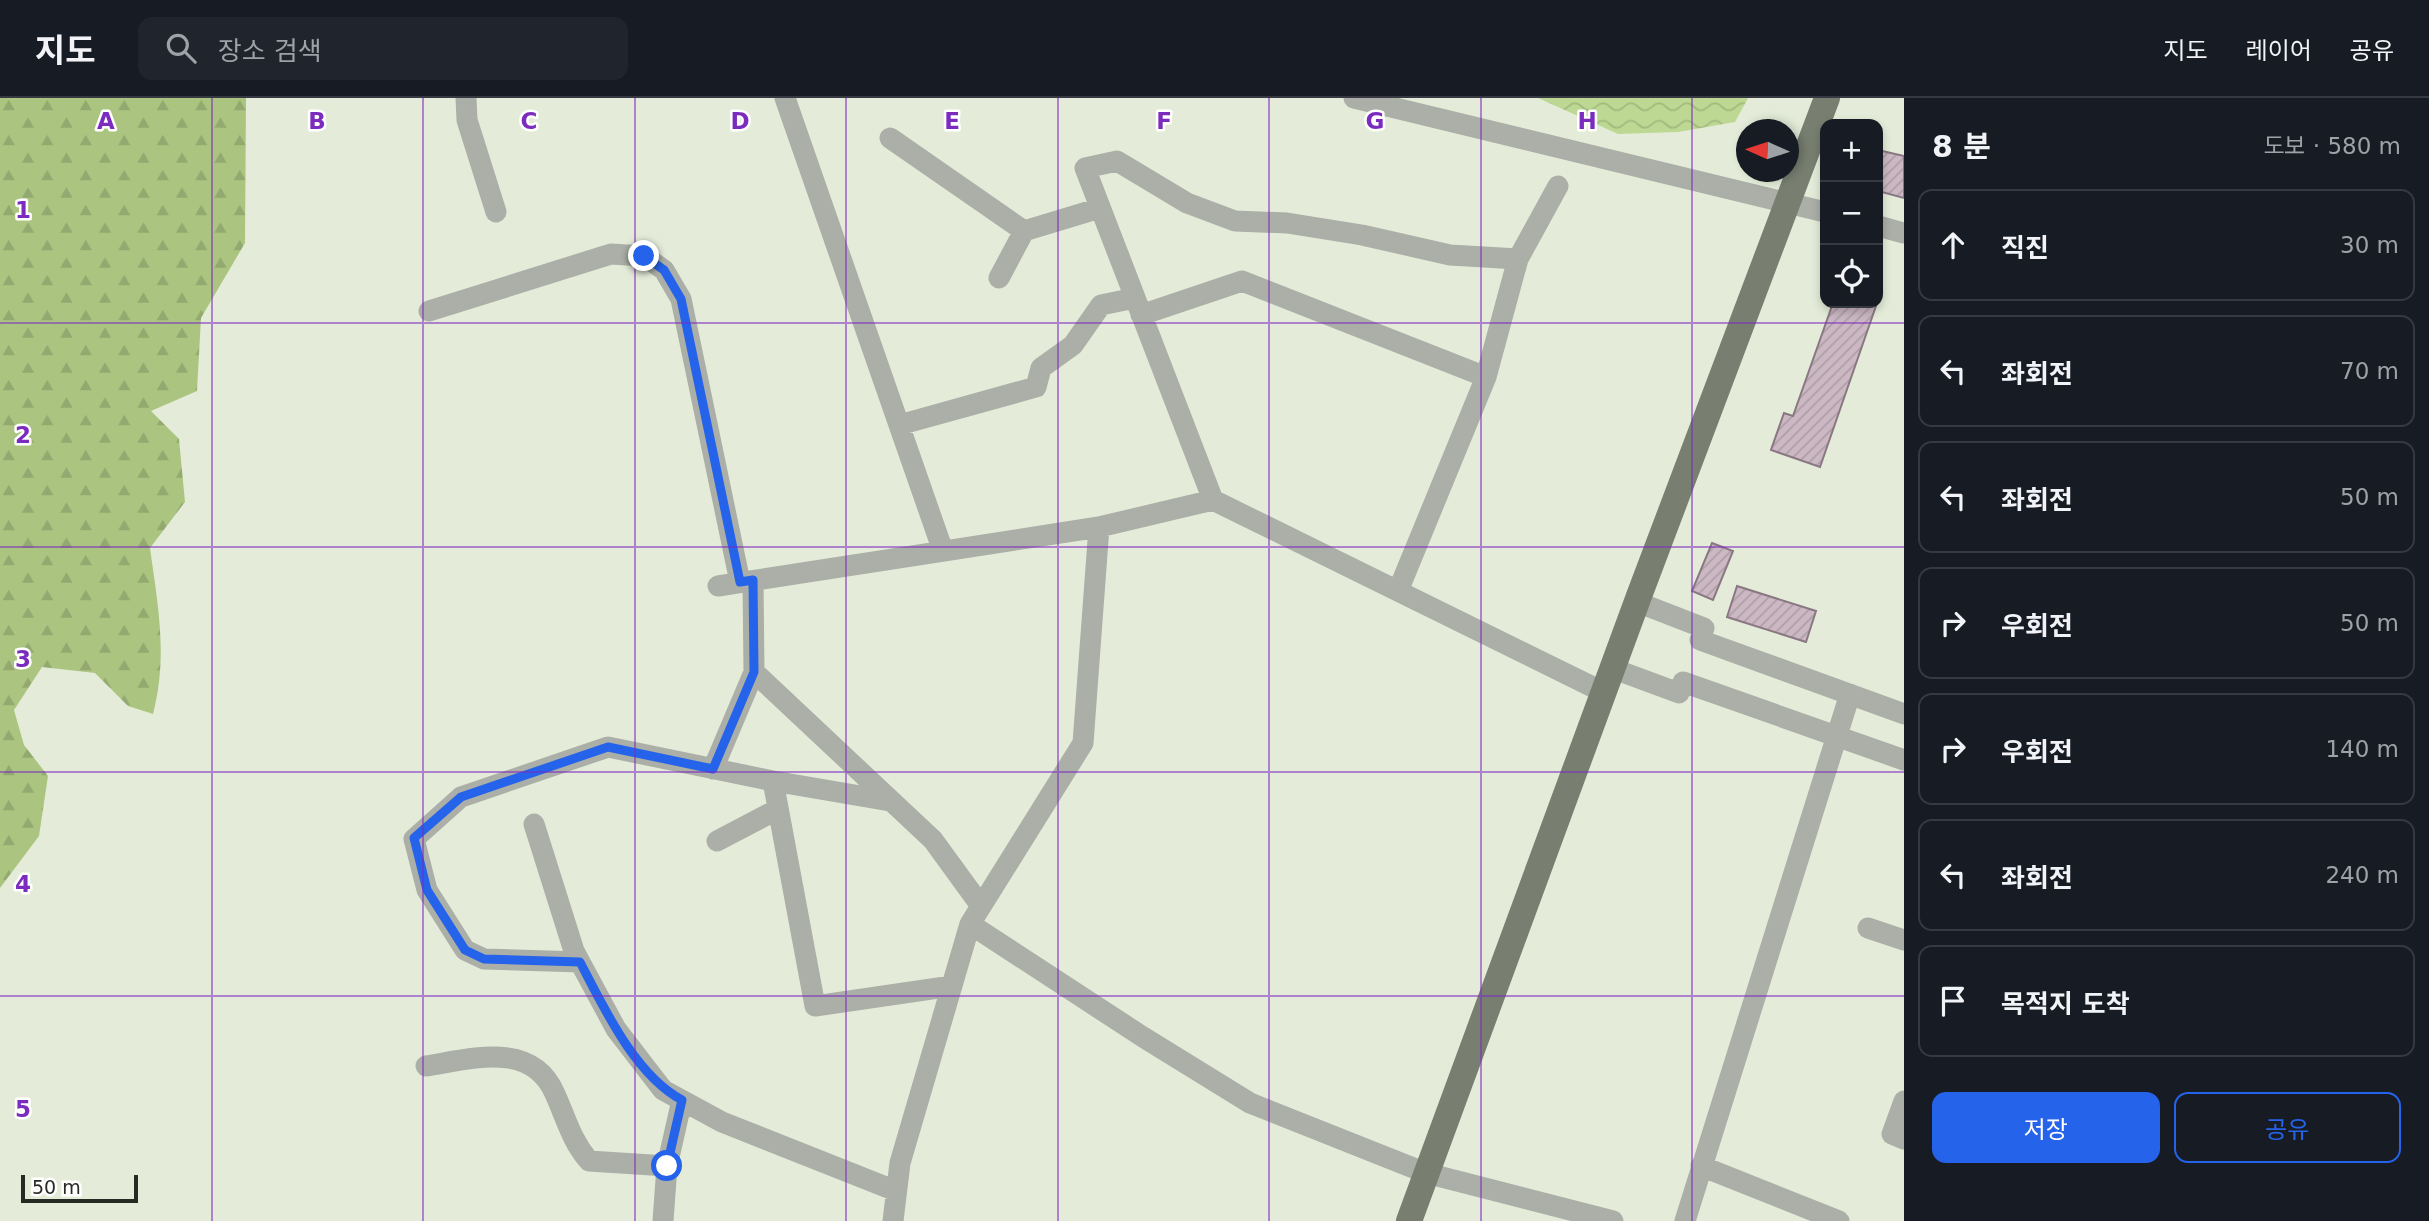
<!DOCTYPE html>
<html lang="ko">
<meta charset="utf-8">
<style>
body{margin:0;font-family:"DejaVu Sans","Noto Sans KR",sans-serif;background:#20242c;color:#f1f3f6}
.controls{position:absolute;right:21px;top:21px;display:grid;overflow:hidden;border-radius:14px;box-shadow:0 4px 10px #0003}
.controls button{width:63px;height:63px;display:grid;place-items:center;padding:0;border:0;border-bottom:2px solid #363941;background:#171b24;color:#f1f3f6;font:35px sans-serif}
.compass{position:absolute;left:1736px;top:21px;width:63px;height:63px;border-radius:50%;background:#171b24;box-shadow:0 4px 10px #0003;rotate:273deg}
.scale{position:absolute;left:21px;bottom:18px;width:117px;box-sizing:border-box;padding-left:7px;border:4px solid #272a23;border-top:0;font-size:19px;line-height:24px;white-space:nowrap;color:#272a23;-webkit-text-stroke:5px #fff;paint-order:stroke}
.stop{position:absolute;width:21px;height:21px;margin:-16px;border:5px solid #2563eb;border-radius:50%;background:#fff}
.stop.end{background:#2563eb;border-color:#fff;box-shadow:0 2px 7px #0008}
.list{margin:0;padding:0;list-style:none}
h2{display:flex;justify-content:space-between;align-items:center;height:91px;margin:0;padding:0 28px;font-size:30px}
h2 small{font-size:23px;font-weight:400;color:#9ea1a6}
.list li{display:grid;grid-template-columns:46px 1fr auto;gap:21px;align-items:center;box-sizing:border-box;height:112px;margin:0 14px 14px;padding:0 14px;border:2px solid #363941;border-radius:14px}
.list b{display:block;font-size:26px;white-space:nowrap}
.list em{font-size:23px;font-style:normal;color:#9ea1a6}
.actions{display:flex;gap:14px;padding:21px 28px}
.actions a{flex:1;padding:16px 0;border:2px solid #2563eb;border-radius:14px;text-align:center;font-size:24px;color:#2563eb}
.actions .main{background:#2563eb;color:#fff}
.icon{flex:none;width:38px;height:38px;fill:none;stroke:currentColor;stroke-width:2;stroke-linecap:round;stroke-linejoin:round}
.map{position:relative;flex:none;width:1904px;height:1123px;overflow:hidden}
header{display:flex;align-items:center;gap:42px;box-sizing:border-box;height:98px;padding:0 35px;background:#171b24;border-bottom:2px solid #363941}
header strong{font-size:33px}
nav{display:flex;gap:38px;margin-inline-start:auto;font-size:24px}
.search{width:490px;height:63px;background:#20242c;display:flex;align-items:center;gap:18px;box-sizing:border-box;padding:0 24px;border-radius:14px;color:#9ea1a6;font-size:26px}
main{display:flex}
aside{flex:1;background:#171b24}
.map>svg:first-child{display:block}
.forest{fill:url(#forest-firs)}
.water{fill:url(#water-waves)}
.building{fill:url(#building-hatch);stroke:#897882;stroke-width:2}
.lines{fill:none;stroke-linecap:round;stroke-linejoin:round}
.minor{stroke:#abafa7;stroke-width:21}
.major{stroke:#787e70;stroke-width:26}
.route{stroke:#2563eb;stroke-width:9}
.grid{fill:none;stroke:#7b2cbf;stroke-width:2;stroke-opacity:0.55}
.grid-label{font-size:23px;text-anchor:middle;font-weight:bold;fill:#7b2cbf;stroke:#fff;stroke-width:5;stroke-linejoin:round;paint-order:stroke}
</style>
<header>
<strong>지도</strong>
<div class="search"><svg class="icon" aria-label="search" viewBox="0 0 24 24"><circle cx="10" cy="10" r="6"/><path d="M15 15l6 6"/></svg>장소 검색</div>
<nav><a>지도</a><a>레이어</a><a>공유</a></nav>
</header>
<main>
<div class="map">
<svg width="1904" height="1123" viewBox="0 0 1904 1123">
<defs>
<pattern id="forest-firs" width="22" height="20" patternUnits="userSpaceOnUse" patternTransform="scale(1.75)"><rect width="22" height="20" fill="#abc581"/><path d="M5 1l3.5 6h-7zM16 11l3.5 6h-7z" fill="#93a96f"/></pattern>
<pattern id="water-waves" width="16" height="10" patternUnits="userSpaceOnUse" patternTransform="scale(1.75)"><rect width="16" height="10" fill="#bdd892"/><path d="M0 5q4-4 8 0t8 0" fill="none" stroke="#a2ba7e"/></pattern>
<pattern id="building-hatch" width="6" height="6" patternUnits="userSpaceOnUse" patternTransform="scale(1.75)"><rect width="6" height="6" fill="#cbb8c3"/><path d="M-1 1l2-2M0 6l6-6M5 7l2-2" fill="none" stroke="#ae9ea7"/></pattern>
</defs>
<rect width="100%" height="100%" fill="#e4ecd9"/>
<path class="forest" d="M0,0H246L245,145L201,220L197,293L151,313L179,341L185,404L150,450C158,508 168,558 153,616L128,608L95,575L42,569L14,612L24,647L48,678L39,738L0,790Z"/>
<path class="water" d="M1538,0H1748L1735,24L1678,34L1618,36Z"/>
<path class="building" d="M1878,52L1904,58V100L1878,93Z
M1833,205H1877L1820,369L1771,352L1784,315L1793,318Z
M1712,445L1733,453L1713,502L1692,493Z
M1737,488L1816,513L1806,544L1727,519Z"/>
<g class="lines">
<path class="minor" d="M466,0L467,22L496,114
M785,0L943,453
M1354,0L1825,114
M890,40L1024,133
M1878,128L1904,135
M999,180L1024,133L1100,110
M429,213L611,156L644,158L664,172L681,201L740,484
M1141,217L1242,183L1486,279
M899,327L1036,289L1041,270L1073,247L1101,207L1135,200
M1213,402L1085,70L1117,63L1187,105L1235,123L1287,125L1362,137L1450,157L1518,161
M753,483L754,574L933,742L981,808
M718,488L1099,429
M1398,493L1486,279L1518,161L1558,88
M1637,504L1704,530L1700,542L1904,616
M1614,571L1679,595L1683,584L1904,662
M713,671L754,574
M890,703L773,683L815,908L952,888
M534,726L574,853L616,931L663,992L722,1024L896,1093
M717,743L778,711
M970,826L1143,939L1250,1005L1426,1075L1613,1123
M1868,830L1904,842
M580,864L484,861L465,852L427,792L414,741L461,699L608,649L773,683
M426,968C471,961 532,942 555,996C566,1020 571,1042 589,1063L667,1068
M1904,1003L1892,1036L1904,1041
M1701,1068L1839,1123
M663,1123L667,1068L682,1002
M893,1123L900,1065L970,826L1083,645L1099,429L1213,402L1605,595
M1685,1123L1850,596"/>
<path class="major" d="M1409,1123L1639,498L1827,0"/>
</g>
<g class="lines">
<path class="route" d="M644,158L664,172L681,201L740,484L753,482L754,574L713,671L608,649L461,699L414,740L427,792L465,852L484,861L580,864C604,910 635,977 682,1002L667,1068"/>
</g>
<path class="grid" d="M212,0V1123M423,0V1123M635,0V1123M846,0V1123M1058,0V1123M1269,0V1123M1481,0V1123M1692,0V1123M0,225H1904M0,449H1904M0,674H1904M0,898H1904"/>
<g class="grid-label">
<text x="106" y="31">A</text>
<text x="317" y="31">B</text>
<text x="529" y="31">C</text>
<text x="740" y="31">D</text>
<text x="952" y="31">E</text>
<text x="1164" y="31">F</text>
<text x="1375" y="31">G</text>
<text x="1587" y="31">H</text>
<text x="23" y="120">1</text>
<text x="23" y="345">2</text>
<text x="23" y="569">3</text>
<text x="23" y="794">4</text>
<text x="23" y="1019">5</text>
</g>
</svg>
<div class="controls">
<button>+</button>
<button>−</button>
<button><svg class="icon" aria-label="locate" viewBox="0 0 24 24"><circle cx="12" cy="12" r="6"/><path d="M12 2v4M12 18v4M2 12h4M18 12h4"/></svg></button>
</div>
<svg class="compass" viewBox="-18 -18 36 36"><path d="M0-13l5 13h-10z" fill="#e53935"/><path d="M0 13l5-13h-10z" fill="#9ea1a6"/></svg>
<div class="scale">50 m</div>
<div class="stop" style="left:667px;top:1068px"></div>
<div class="stop end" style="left:644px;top:158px"></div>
</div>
<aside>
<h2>8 분<small>도보 · 580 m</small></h2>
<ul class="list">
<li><svg class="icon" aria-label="ahead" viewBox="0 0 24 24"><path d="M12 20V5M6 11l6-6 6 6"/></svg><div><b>직진</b></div><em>30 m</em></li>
<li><svg class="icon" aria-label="left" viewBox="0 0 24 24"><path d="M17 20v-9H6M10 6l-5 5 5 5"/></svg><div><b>좌회전</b></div><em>70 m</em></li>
<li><svg class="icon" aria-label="left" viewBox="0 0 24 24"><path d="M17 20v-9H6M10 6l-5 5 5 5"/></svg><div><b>좌회전</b></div><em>50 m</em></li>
<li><svg class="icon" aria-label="right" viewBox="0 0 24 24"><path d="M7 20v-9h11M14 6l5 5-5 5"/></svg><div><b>우회전</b></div><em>50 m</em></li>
<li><svg class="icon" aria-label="right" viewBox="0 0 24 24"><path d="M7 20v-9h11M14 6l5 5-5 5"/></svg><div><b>우회전</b></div><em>140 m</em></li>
<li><svg class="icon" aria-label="left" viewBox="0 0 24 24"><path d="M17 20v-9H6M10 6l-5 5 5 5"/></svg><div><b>좌회전</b></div><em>240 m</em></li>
<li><svg class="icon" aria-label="arrive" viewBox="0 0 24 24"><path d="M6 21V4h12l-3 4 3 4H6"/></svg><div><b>목적지 도착</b></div></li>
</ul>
<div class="actions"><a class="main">저장</a><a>공유</a></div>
</aside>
</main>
